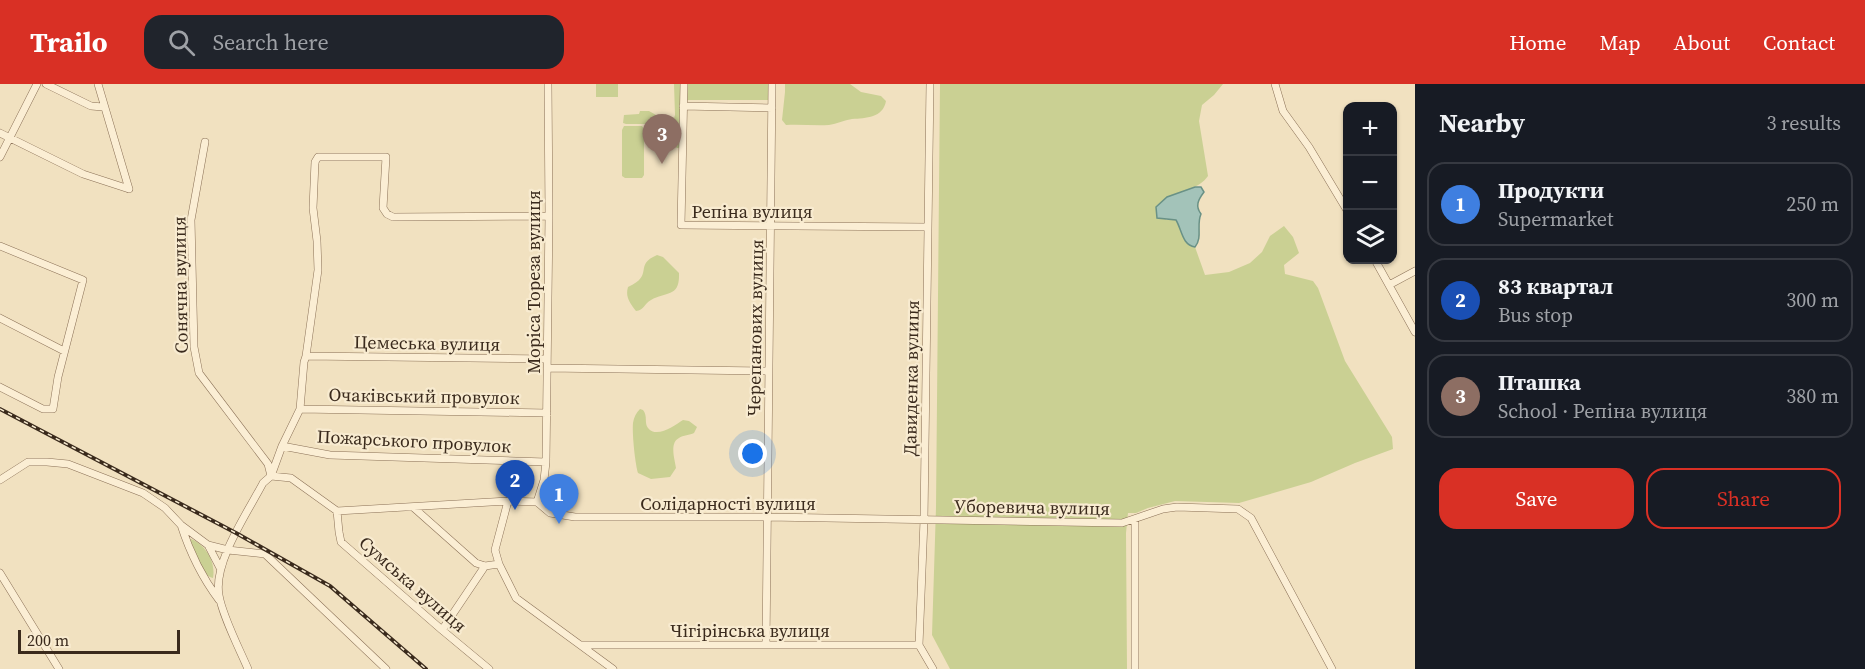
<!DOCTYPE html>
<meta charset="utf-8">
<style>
body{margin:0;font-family:"Source Serif 4",serif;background:#20242c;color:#f1f3f6}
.controls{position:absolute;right:18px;top:18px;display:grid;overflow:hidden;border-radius:12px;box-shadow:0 2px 4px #0004}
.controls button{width:54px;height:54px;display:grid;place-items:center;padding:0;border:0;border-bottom:2px solid #363941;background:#171b24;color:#f1f3f6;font:30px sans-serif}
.scale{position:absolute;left:18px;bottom:15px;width:162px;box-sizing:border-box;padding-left:6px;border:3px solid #3a2a1c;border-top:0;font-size:16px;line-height:21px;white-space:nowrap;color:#3a2a1c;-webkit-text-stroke:4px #f8ebd0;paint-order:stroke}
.you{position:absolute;left:753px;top:370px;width:21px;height:21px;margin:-15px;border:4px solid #fff;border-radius:50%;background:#1a73e8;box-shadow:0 0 0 9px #1a73e833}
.badge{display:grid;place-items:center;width:39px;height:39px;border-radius:50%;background:#d93025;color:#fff;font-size:20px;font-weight:700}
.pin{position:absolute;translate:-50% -50px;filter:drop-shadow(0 2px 3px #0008)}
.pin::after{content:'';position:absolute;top:32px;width:21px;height:18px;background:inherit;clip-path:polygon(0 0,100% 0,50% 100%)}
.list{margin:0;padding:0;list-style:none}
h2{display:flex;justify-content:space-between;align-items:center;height:78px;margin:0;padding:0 24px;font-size:26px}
h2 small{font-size:20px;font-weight:400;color:#9ea1a6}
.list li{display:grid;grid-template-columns:39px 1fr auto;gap:18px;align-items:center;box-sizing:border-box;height:84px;margin:0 12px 12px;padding:0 12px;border:2px solid #363941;border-radius:18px}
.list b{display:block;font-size:22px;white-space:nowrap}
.list p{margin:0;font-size:20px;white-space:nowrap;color:#9ea1a6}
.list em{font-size:20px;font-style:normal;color:#9ea1a6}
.actions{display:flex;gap:12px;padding:18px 24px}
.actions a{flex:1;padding:14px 0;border:2px solid #d93025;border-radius:18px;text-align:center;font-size:21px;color:#d93025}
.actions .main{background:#d93025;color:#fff}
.icon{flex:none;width:33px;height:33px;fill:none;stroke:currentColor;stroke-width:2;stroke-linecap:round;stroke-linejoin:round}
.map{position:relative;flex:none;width:1415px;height:585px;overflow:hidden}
header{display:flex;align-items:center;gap:36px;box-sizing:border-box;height:84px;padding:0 30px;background:#d93025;color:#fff}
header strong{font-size:28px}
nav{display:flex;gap:33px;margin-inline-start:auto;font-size:21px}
.search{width:420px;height:54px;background:#20242c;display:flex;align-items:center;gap:15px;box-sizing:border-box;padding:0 21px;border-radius:18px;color:#9ea1a6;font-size:22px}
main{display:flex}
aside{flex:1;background:#171b24}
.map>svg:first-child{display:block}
.green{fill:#cad093}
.water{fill:#a3c3b9;stroke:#699186;stroke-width:1.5}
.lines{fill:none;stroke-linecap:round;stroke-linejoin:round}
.minor-casing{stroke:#8b7157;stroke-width:8}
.minor{stroke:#fbeed4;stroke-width:7}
.rail-casing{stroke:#3a2a1c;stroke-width:4}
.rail{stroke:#f8ebd0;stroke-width:1.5;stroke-dasharray:4.5;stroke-linecap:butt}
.labels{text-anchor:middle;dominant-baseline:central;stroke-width:4.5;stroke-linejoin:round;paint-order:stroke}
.street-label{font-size:18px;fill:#3a2a1c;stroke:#f8ebd0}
</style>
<header>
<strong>Trailo</strong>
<div class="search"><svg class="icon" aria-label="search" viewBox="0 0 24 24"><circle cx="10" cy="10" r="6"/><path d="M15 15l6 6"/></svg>Search here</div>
<nav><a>Home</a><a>Map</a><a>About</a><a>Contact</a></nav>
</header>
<main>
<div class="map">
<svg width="1415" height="585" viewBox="0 0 1415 585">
<rect width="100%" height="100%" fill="#f1e1c0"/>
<path class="green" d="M596,0H618V13H596Z
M674,0H770L769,16H687C685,22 682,30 682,36C682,48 690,53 680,64H677L672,60V41L675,31Z
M785,0H850L861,8L881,12L886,17C883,34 866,34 852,35C844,36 837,40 829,41C815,42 800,40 786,41L782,36L785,8Z
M940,0H1223L1214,11L1202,21L1199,37L1208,92C1199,105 1181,107 1167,113L1166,136H1176C1182,146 1182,161 1195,163L1205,191L1229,188L1250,179L1262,168L1270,152L1284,142L1293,153L1299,169L1284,181L1285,190L1313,197L1318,204L1345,277L1392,353L1393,365L1355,379L1311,398L1239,419L1175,417L1148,424L1136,429H1128L1126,449L1127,585H950L932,551L936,423Z
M640,27H649L656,31V40H626L623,39L624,31L639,30Z
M624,42H642L644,45V91L642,94H625L622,92V46Z
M657,171L663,173L679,189C680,214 666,207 651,216C644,220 644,226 636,227C630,219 625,213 628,203C655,191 633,181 657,171Z
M640,325L643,326C648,332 644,339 648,344C657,355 675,341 683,336L689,337L697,343L694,349C690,351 683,351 679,354C669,359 675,376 676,384L670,393L651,395L638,389C635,379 632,349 633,339C634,333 636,329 640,325Z
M191,455C206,461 216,478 213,494C200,491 195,470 190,457Z"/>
<path class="water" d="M1195,103H1201L1204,108C1198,116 1195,122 1201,130C1196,141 1203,153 1195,163C1182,161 1182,146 1176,136L1157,134L1156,123L1167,113Z"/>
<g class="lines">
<g class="minor-casing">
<path id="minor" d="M46,0L91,22L103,23
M98,0L129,105
M684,0L681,141L928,143
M930,0L924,436L919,561L933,585
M1275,0L1283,27L1309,63L1348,128
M683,22L772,24
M0,49L83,90L129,105
M205,58L191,136L194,263L199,289L268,380L271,392
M0,73L37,0
M0,162L83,196L58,293L53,325H43L0,303
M1375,176L1415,248
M1389,201L1415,187
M0,234L64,267
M306,272L547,275
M547,284L769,287
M300,325L547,329
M282,362L330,371L546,378
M271,392L282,362L300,325L304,278L306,272L318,186L317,157L313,124L315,78L318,73H386L383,124L387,130L393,133L549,132
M0,396L28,378H47L68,380L143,409L165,424L181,441L208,461L228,466L265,470L386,585
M508,417L495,466L499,480L516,514L613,585
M537,418L550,429L575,433H767L1122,439L1163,425L1177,423L1238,425L1251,434L1332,585
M414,424L476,479L485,482L499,480
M337,427L339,448L341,458L442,546L489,585
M181,441C190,469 201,492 219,516
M208,461L220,484
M0,489L59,585
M442,546L485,482
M581,561H919
M766,561L772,0
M248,585C239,564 222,531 219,511C213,478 248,428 263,399L271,392L291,394L337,427L508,417L537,418L544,396L546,378L549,132L548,0
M1135,585V435"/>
</g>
<use href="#minor" class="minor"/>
<g class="rail-casing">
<path id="rail" d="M0,325L236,449L330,502L426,585"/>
</g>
<use href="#rail" class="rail"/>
</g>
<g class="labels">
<g class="street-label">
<text x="752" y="127">Репiна вулиця</text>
<text transform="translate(533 198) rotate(-90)">Моріса Тореза вулиця</text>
<text transform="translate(180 201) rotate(-91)">Сонячна вулиця</text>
<text transform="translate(755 244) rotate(-89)">Черепанових вулиця</text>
<text transform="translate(427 259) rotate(1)">Цемеська вулиця</text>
<text transform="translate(911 294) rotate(-89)">Давиденка вулиця</text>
<text transform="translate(424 312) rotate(1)">Очакiвський провулок</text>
<text transform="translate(414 357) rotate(3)">Пожарського провулок</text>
<text x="728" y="419">Солідарності вулиця</text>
<text transform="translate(1032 423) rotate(1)">Уборевича вулиця</text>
<text transform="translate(413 500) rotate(41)">Сумська вулиця</text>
<text x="750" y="546">Чiгiрiнська вулиця</text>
</g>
</g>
</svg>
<div class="controls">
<button>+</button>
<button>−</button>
<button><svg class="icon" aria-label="layers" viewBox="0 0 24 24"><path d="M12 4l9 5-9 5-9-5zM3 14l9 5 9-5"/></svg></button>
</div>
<div class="scale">200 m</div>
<div class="you"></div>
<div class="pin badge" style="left:559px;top:440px;background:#3f7fe0">1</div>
<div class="pin badge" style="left:515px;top:426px;background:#1a4fb4">2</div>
<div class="pin badge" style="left:662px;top:80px;background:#8d6e63">3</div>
</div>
<aside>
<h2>Nearby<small>3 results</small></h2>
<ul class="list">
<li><span class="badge" style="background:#3f7fe0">1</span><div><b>Продукти</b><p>Supermarket</p></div><em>250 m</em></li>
<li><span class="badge" style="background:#1a4fb4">2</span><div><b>83 квартал</b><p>Bus stop</p></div><em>300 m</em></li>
<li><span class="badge" style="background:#8d6e63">3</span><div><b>Пташка</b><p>School · Репiна вулиця</p></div><em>380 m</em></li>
</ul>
<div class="actions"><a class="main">Save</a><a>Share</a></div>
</aside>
</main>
